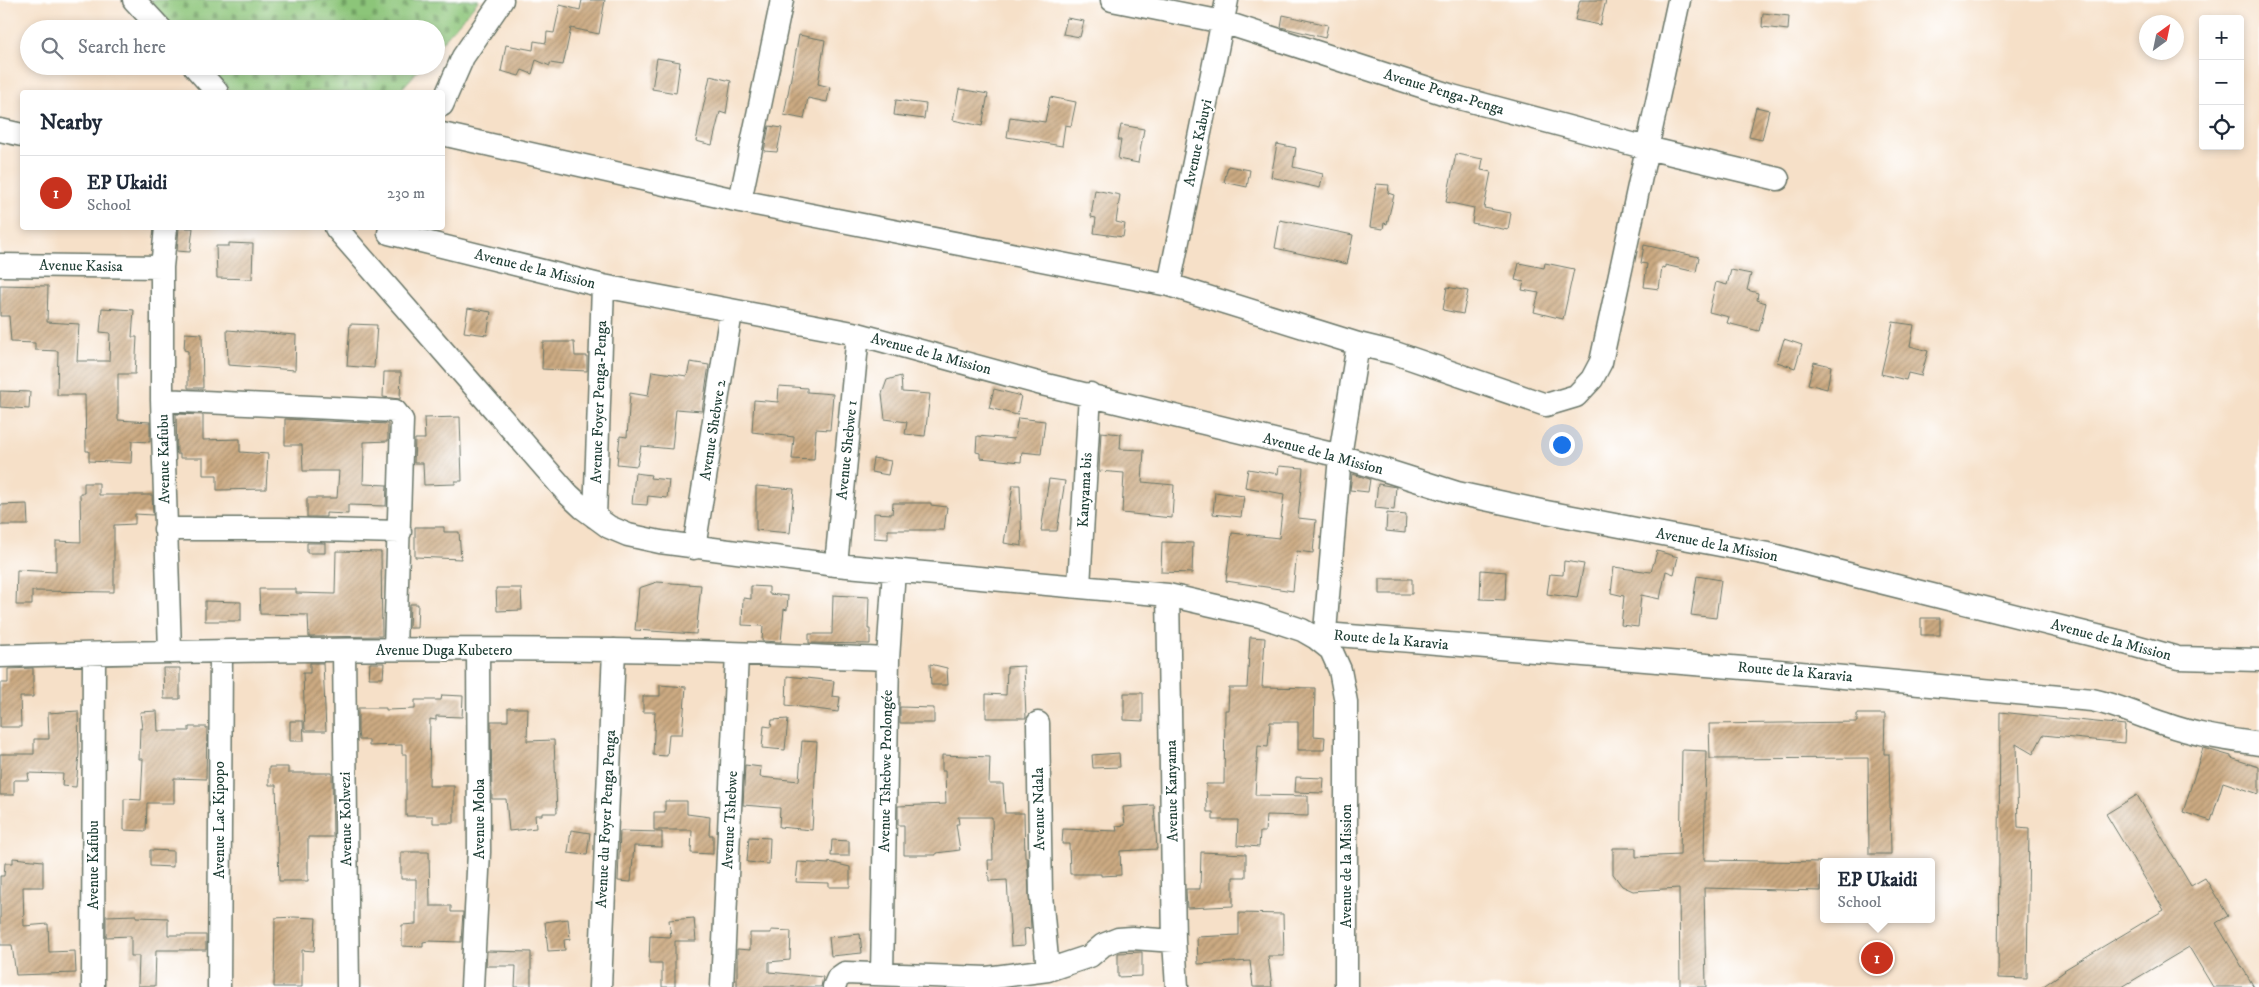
<!DOCTYPE html>
<meta charset="utf-8">
<style>
body{margin:0;font-family:"IM FELL DW Pica",serif;background:#f2f2f3;color:#1f2937}
.controls{position:absolute;right:15px;top:15px;display:grid;overflow:hidden;border-radius:5px;box-shadow:0 2px 8px #0003}
.controls button{width:45px;height:45px;display:grid;place-items:center;padding:0;border:0;border-bottom:1px solid #e0e1e3;background:#fff;color:#1f2937;font:25px sans-serif}
.compass{position:absolute;left:2139px;top:15px;width:45px;height:45px;border-radius:50%;background:#fff;box-shadow:0 2px 8px #0003;rotate:33deg}
.you{position:absolute;left:1561px;top:444px;width:18px;height:18px;margin:-12px;border:4px solid #fff;border-radius:50%;background:#1a73e8;box-shadow:0 0 0 8px #1a73e833}
.badge{display:grid;place-items:center;width:32px;height:32px;border-radius:50%;background:#c8321e;color:#fff;font-size:16px;font-weight:700}
.pin{position:absolute;translate:-50% -50%;border:2px solid #fff;box-shadow:0 1px 5px #0006}
.popup{position:absolute;left:1820px;top:858px;width:115px;height:65px;box-sizing:border-box;display:grid;place-content:center;border-radius:5px;background:#fff;filter:drop-shadow(0 1px 4px #0005);font-size:16px;white-space:nowrap;color:#747a83}
.popup b{font-size:19px;color:#1f2937}
.popup::after{content:'';position:absolute;left:50%;top:100%;margin-left:-10px;border:10px solid transparent;border-top-color:#fff}
.list{margin:0;padding:0;list-style:none}
h2{display:flex;justify-content:space-between;align-items:center;height:65px;margin:0;padding:0 20px;font-size:21px}
h2 small{font-size:16px;font-weight:400;color:#747a83}
.list li{display:grid;grid-template-columns:32px 1fr auto;gap:15px;align-items:center;box-sizing:border-box;height:75px;padding:0 20px;border-top:1px solid #e0e1e3}
.list b{display:block;font-size:19px;white-space:nowrap}
.list p{margin:0;font-size:16px;white-space:nowrap;color:#747a83}
.list em{font-size:16px;font-style:normal;color:#747a83}
.icon{flex:none;width:28px;height:28px;fill:none;stroke:currentColor;stroke-width:2;stroke-linecap:round;stroke-linejoin:round}
.map{position:relative;flex:none;width:2259px;height:987px;overflow:hidden}
.search{position:absolute;background:#fff;box-shadow:0 2px 8px #0003;left:20px;top:20px;width:425px;height:55px;display:flex;align-items:center;gap:12px;box-sizing:border-box;padding:0 18px;border-radius:28px;color:#747a83;font-size:19px}
.panel{position:absolute;background:#fff;box-shadow:0 2px 8px #0003;left:20px;top:90px;width:425px;height:140px;border-radius:5px}
.map>svg:first-child{display:block}
.cemetery{fill:url(#cemetery-stones);stroke:#568156}
.building{fill:url(#building-hatch)}
.lines{fill:none;stroke-linecap:round;stroke-linejoin:round}
.minor-casing{stroke:#6a7668;stroke-width:25}
.minor{stroke:#fff;stroke-width:22}
.labels{text-anchor:middle;dominant-baseline:central;stroke-width:4;stroke-linejoin:round;paint-order:stroke}
.street-label{font-size:15px;fill:#1f3d34;stroke:#fff}
</style>
<div class="map">
<svg width="2259" height="987" viewBox="0 0 2259 987">
<defs>
<pattern id="cemetery-stones" width="16" height="16" patternUnits="userSpaceOnUse" patternTransform="scale(1.25)"><rect width="16" height="16" fill="#8cc579"/><path d="M2 7V4a2 2 0 0 1 4 0v3zM10 15v-3a2 2 0 0 1 4 0v3z" fill="#72a164"/></pattern>
<pattern id="building-hatch" width="6" height="6" patternUnits="userSpaceOnUse" patternTransform="scale(1.25)"><rect width="6" height="6" fill="#ccaa82"/><path d="M-1 1l2-2M0 6l6-6M5 7l2-2" fill="none" stroke="#a58c6b"/></pattern>
</defs>
<rect width="100%" height="100%" fill="#fff"/>
<filter id="ink" filterUnits="userSpaceOnUse"><feTurbulence type="fractalNoise" baseFrequency=".02" numOctaves="2"/><feDisplacementMap in="SourceGraphic" scale="10" xChannelSelector="R" yChannelSelector="G"/><feConvolveMatrix kernelMatrix="1 2 1 2 8 2 1 2 1" color-interpolation-filters="sRGB"/></filter>
<filter id="wash" filterUnits="userSpaceOnUse"><feTurbulence type="fractalNoise" baseFrequency=".0096" numOctaves="4" result="noise"/><feDisplacementMap in="SourceGraphic" scale="20" xChannelSelector="R" yChannelSelector="G"/><feGaussianBlur stdDeviation="1.12" result="paint"/><feColorMatrix in="noise" values="0 0 0 0 0 0 0 0 0 0 0 0 0 0 0 0 0 1.4 0 .05"/><feComposite in="paint" operator="in"/></filter>
<g filter="url(#wash)">
<rect width="100%" height="100%" fill="#f6e0c8"/>
<path class="cemetery" d="M150,0H479L436,49V29H175Z
M208,66H422L399,92H231Z"/>
<g id="blocks">
<path class="building" d="M582,0H605L599,34L571,28L563,65L550,63V66L536,60L532,74L522,70L519,76L501,71L506,45L533,50L534,41L546,43L547,32L554,33L560,5L580,10Z
M1580,0H1606L1600,25L1575,20Z
M1763,13L1789,16L1788,30L1762,27Z
M1283,15L1328,25L1325,38L1281,27Z
M1067,18L1084,21L1080,37L1063,34Z
M799,35L825,40L818,84L830,87L827,102L808,98L804,119L784,115Z
M657,58L680,62L676,93L652,89Z
M710,76L731,81L726,114L720,112L712,145L696,141Z
M959,89L988,94L982,126L953,120Z
M1050,97L1076,102L1071,126L1065,125L1062,146L1007,137L1010,117L1045,122Z
M896,100L926,104L924,119L894,115Z
M1756,107L1769,110L1762,140L1749,137Z
M1121,125L1144,129L1138,163L1118,159L1121,140H1118Z
M769,126L782,128L777,152L764,151Z
M1277,144L1296,148L1293,167L1323,174L1320,188L1271,177Z
M1456,154L1483,159L1481,170L1491,172L1484,208L1511,213L1508,230L1472,223L1474,208L1446,202Z
M1228,166L1250,170L1247,187L1224,182Z
M1376,184L1389,185L1388,193L1394,195L1387,224L1384,223L1383,229L1370,227Z
M1095,190L1120,195L1116,222L1125,224L1123,237L1094,233L1096,218L1091,217Z
M1280,220L1353,235L1347,264L1275,248Z
M179,228H193L190,252L177,251Z
M229,243L253,244L252,279L217,278L216,246H229Z
M1644,245L1699,257L1696,272L1665,265V268L1662,267L1659,289L1644,287L1647,264L1641,263Z
M1519,263L1544,268L1545,263L1574,269L1563,319L1534,312L1539,293L1522,290L1524,282L1515,280Z
M1731,270L1751,274L1747,290L1758,293L1757,300L1766,303L1759,331L1727,323L1729,317L1709,312L1716,282L1727,285Z
M0,285L48,286L47,322L79,324L77,361H109L110,333L100,332L102,308L134,310L132,337H137L135,374H118V420L150,422V442L132,441L131,463L89,461V451H86L85,395H57L58,351L35,350V343L11,342L9,316H0Z
M1447,287L1468,291L1463,314L1443,310Z
M468,308L491,312L487,335L464,332Z
M1893,322L1914,325L1910,346L1928,351L1921,376L1908,373L1906,380L1881,374Z
M350,324L377,325L374,368L347,366Z
M227,330L296,335L295,370L228,365Z
M185,333L202,334L203,388H188V351L184,350Z
M1784,339L1802,345L1795,368L1777,362Z
M543,342H574L575,356H587V371L542,369Z
M690,362L709,365L702,411L676,409L672,449L641,446L637,466L617,464L620,436L627,437L630,393L648,396L652,371L687,376Z
M1814,362L1831,366L1827,389L1808,384Z
M384,372H401L400,399L383,397Z
M901,376L902,392L930,394L925,436L905,434L907,422L885,419L882,394L887,380Z
M779,386L807,388V392L833,394L830,430L816,429L814,460L792,459L794,437L752,432L754,400L778,402Z
M994,389L1021,396L1017,415L989,408Z
M0,391L30,392L29,409L0,407Z
M176,414L203,415V440L240,439V452L268,454L266,489L217,490V475H203V458H180V454H177Z
M460,417L462,481H455V484L424,485L423,463H414L415,439H425L424,418Z
M1018,418L1045,421L1041,454L1022,452L1021,462L980,458V453L976,452L977,436L1014,439Z
M285,419L388,424V441L364,442V449L363,484L387,485L386,506L348,505V514L326,513V517H307V498H337L339,471H303L302,445H285Z
M1101,432L1121,434L1120,449L1144,450L1142,482L1174,485L1172,518L1122,513L1124,473L1099,471Z
M873,458L891,461L888,475L871,472Z
M1279,466L1303,468L1298,518L1316,520L1313,553L1297,551L1293,591L1226,581L1232,533L1279,538L1284,494L1245,487L1248,469L1278,474Z
M635,473L651,475L650,478L669,480L667,498L648,496L647,505L632,504Z
M1352,474L1370,479L1368,492L1350,490Z
M1049,479L1065,481L1057,531H1041Z
M84,483H99V495H152L153,515L135,514V524L114,525V592L32,591V605H16L17,570L56,572V541L81,542L80,493H84Z
M1378,484L1396,487L1394,510L1375,508Z
M1013,485H1020L1022,546L1004,543Z
M756,486L794,489L790,533L756,530Z
M1215,492L1244,496L1241,517L1213,514Z
M893,503H931V505L947,507L944,530H888V539L874,538V513L892,514Z
M27,504L28,525H0V505Z
M1387,513L1406,515L1405,533L1386,531Z
M415,527H444V532H459L461,559L415,557Z
M1162,542L1193,543L1192,573L1161,572Z
M307,543H325V553H307Z
M336,551L381,552L382,636L309,637L308,615L260,614L259,589H296V593L335,594Z
M1657,551L1678,557L1674,574L1666,571L1660,599L1641,595L1638,627L1621,625L1624,596L1611,593L1614,567L1651,572Z
M1564,561L1584,564L1577,598L1547,594L1550,574L1563,575Z
M1481,570L1506,572L1505,600L1480,599Z
M1697,576L1721,580L1716,618L1691,615Z
M1380,579H1412V594H1380Z
M657,582L701,585L696,634L635,630L639,588Z
M751,586L769,587V594L788,596L787,610L784,609L781,642L762,641L763,626L742,625L743,598L751,599Z
M496,588H521L522,610L497,611Z
M833,595L869,597L868,629H870V644L809,643V634H832Z
M205,601L241,602V621H205Z
M410,604H418L417,628H409Z
M1921,618H1940V635H1921Z
M1250,637L1265,638L1262,687L1315,688L1314,736L1325,737L1324,750H1298V722H1270L1268,747L1258,746L1255,795L1308,796V816L1266,815L1265,832H1260L1259,847L1237,845L1238,820H1213V812H1207L1206,784H1224L1225,710H1228L1229,688H1247Z
M310,663H323L326,731H305L303,673H310Z
M370,663H384L383,678H369Z
M930,664L947,668L948,685H931Z
M1024,666L1026,718H986V694L1006,695L1007,667Z
M33,668V697H20L21,727H0V683H8V669Z
M163,668H180V699H164Z
M787,676L834,681L832,696L840,697L838,712L786,705Z
M660,685L686,687L682,734H669L667,756L653,755L655,712H643V696H660Z
M1124,693H1143V721L1124,720Z
M442,695L463,696L462,717L436,716V720L430,719L429,786H454V823H433V816H406V754H402V745L369,746V740H359L358,731V708H386V710L415,709V700H441Z
M900,707L934,708V723H900Z
M508,708H528L527,741L554,740L557,813H542V815H535L536,828L509,831L506,799H492L491,721H508Z
M78,711L79,754L76,787L62,786L63,774L28,773L29,780H14V795H0V754H34V739H49L48,713Z
M157,711L158,731H189V727H207L206,779L174,778V803H147L146,831L124,830V799L141,800L143,759H139L140,728L142,729L140,712Z
M2000,712L2125,725L2124,743L2043,735L2033,754L2016,744L2018,827L2029,828L2027,979L1998,978Z
M1857,714H1885L1884,754H1889L1891,854H1869L1868,758L1710,759L1709,724L1857,722Z
M788,719L785,750L762,748L764,726L771,727L772,720Z
M290,721H303L304,741H290Z
M802,741L817,742L812,830L779,827L780,808L743,805L745,765L761,767L760,777L799,781Z
M2203,748L2231,756V758L2259,767V794L2223,782L2211,821L2183,812Z
M1682,750L1706,751L1704,860L1821,862V891L1704,888L1706,987H1680L1679,888L1633,891L1622,886L1613,874V848H1636V857L1680,855Z
M1119,753L1120,767L1093,768L1092,755Z
M942,755L990,757L989,784H1003L1005,813H1024L1025,858H1027L1031,928L1024,929L1025,945L1011,946L1007,880L989,881L988,860H993L992,817H958L959,824H956L960,850L936,853V855H904V825H898V806L946,804L945,771H942Z
M269,767H288V773H332L333,837H308V881H279L276,785H269Z
M1296,777L1324,778L1323,793L1295,792Z
M2137,795L2191,886L2205,878L2228,916L2216,923L2254,987H2213L2189,947L2122,987H2042L2065,971L2064,970L2164,910L2106,814Z
M665,801H687V814L710,817L709,835H713V854L691,853L692,830H654V812H665Z
M1154,805L1157,849L1120,851L1121,875L1101,876V874H1070L1069,844H1062L1063,829L1117,831L1116,826L1125,825L1123,807Z
M571,830L590,833L587,855L568,853Z
M620,831L662,832V847L634,846L631,882L618,881Z
M749,837L770,838L769,864L747,862Z
M832,840L849,841V856H831Z
M150,850L173,851V867L150,866Z
M401,852H429L430,906H451V912H463L461,942L428,941L423,942V947L402,946V925L416,924V879H401Z
M1201,852L1246,854V877H1233V906L1187,908L1186,889H1200Z
M13,858L43,861V887H23L24,926L48,924L49,952L75,951L76,973L16,975L12,945H0V876H4L5,863H13Z
M798,862L829,864V862L850,867V887H829V883L796,882Z
M1239,913L1283,914L1284,956H1268L1272,987H1253L1250,961L1198,964L1197,937L1239,935Z
M136,915V917L168,918V935H206V950H156L155,986H138L139,956H131V936L106,937V916Z
M294,917L316,918L314,951L302,950V987H274L275,918Z
M694,918L696,941H675V987H662V963H649L650,936L671,937L669,920Z
M568,919L570,939L564,940L565,950L548,951L545,922Z
M771,930L791,931L790,960L769,962V972L823,977L821,987H737V949L750,950V933H771Z
M860,934L862,953L831,956L829,937Z
M487,951L531,952V987H515L516,966H486Z
M1142,952V976L1118,977V953Z"/>
</g>
</g>
<g filter="url(#ink)">
<use href="#blocks" fill-opacity="0" stroke="#6a7668" stroke-width="1"/>
<g class="lines">
<g class="minor-casing">
<path id="minor" d="M134,0L161,29
M1112,0L1223,22L1452,96L1647,148L1778,179
M194,66L217,92
M442,105L463,57L502,0
M0,130L22,135
M442,134L740,201L1169,285L1358,344L1395,353L1546,405L1576,396L1592,379L1601,362L1679,0
M740,201L782,0
M166,228L162,267V400L170,651
M336,228L568,494L583,508L609,527L628,535L660,542L836,565L1168,595L1260,616L1302,630L1316,638L1331,650L1340,670L1346,702V987
M389,233L603,286L858,334L1038,383L1340,456L1457,493L1541,511L1768,554L2125,643L2178,658L2259,660
M0,265L162,267
M1169,285L1227,0
M162,400L395,411L402,420L395,649
M595,517L603,286
M165,529H281L400,532
M694,548L731,312
M836,565L858,334
M1079,586L1090,394
M1168,595L1174,941L1177,987
M1325,634L1768,670L2092,700C2117,705 2140,716 2165,724C2195,735 2227,739 2259,744
M1324,643L1340,456L1358,344
M344,651L348,987
M0,656C204,650 408,648 612,650C704,651 796,656 888,659
M1038,723L1041,895L1048,970
M882,973L888,659L894,570
M93,987L94,654
M219,987L221,652
M472,987L479,852L478,650
M600,987L614,650
M722,987L737,654
M834,987L838,978L845,973L987,978L1048,970L1090,956L1103,945L1118,939L1132,938L1174,941"/>
</g>
<use href="#minor" class="minor"/>
</g>
</g>
<g class="labels">
<g class="street-label">
<text transform="translate(1444 92) rotate(17)">Avenue Penga-Penga</text>
<text transform="translate(1198 143) rotate(-78)">Avenue Kabuyi</text>
<text transform="translate(81 266) rotate(1)">Avenue Kasisa</text>
<text transform="translate(535 269) rotate(14)">Avenue de la Mission</text>
<text transform="translate(931 354) rotate(15)">Avenue de la Mission</text>
<text transform="translate(599 402) rotate(-88)">Avenue Foyer Penga-Penga</text>
<text transform="translate(713 430) rotate(-81)">Avenue Shebwe 2</text>
<text transform="translate(847 450) rotate(-84)">Avenue Shebwe 1</text>
<text transform="translate(1323 454) rotate(15)">Avenue de la Mission</text>
<text transform="translate(164 459) rotate(-91)">Avenue Kafubu</text>
<text transform="translate(1085 490) rotate(-87)">Kanyama bis</text>
<text transform="translate(1717 545) rotate(11)">Avenue de la Mission</text>
<text transform="translate(1391 640) rotate(5)">Route de la Karavia</text>
<text transform="translate(2111 640) rotate(15)">Avenue de la Mission</text>
<text x="444" y="650">Avenue Duga Kubetero</text>
<text transform="translate(1795 672) rotate(5)">Route de la Karavia</text>
<text transform="translate(886 771) rotate(-89)">Avenue Tshebwe Prolongée</text>
<text transform="translate(1172 791) rotate(-91)">Avenue Kanyama</text>
<text transform="translate(1039 809) rotate(-91)">Avenue Ndala</text>
<text transform="translate(346 819) rotate(-91)">Avenue Kolwezi</text>
<text transform="translate(479 819) rotate(-90)">Avenue Moba</text>
<text transform="translate(606 819) rotate(-87)">Avenue du Foyer Penga Penga</text>
<text transform="translate(219 820) rotate(-90)">Avenue Lac Kipopo</text>
<text transform="translate(730 820) rotate(-87)">Avenue Tshebwe</text>
<text transform="translate(93 865) rotate(-90)">Avenue Kafubu</text>
<text transform="translate(1346 866) rotate(-90)">Avenue de la Mission</text>
</g>
</g>
</svg>
<div class="controls">
<button>+</button>
<button>−</button>
<button><svg class="icon" aria-label="locate" viewBox="0 0 24 24"><circle cx="12" cy="12" r="6"/><path d="M12 2v4M12 18v4M2 12h4M18 12h4"/></svg></button>
</div>
<svg class="compass" viewBox="-18 -18 36 36"><path d="M0-13l5 13h-10z" fill="#e53935"/><path d="M0 13l5-13h-10z" fill="#747a83"/></svg>
<div class="you"></div>
<div class="pin badge" style="left:1877px;top:958px">1</div>
<div class="popup"><b>EP Ukaidi</b>School</div>
<div class="search"><svg class="icon" aria-label="search" viewBox="0 0 24 24"><circle cx="10" cy="10" r="6"/><path d="M15 15l6 6"/></svg>Search here</div>
<section class="panel">
<h2>Nearby<small></small></h2>
<ul class="list">
<li><span class="badge">1</span><div><b>EP Ukaidi</b><p>School</p></div><em>230 m</em></li>
</ul>
</section>
</div>
